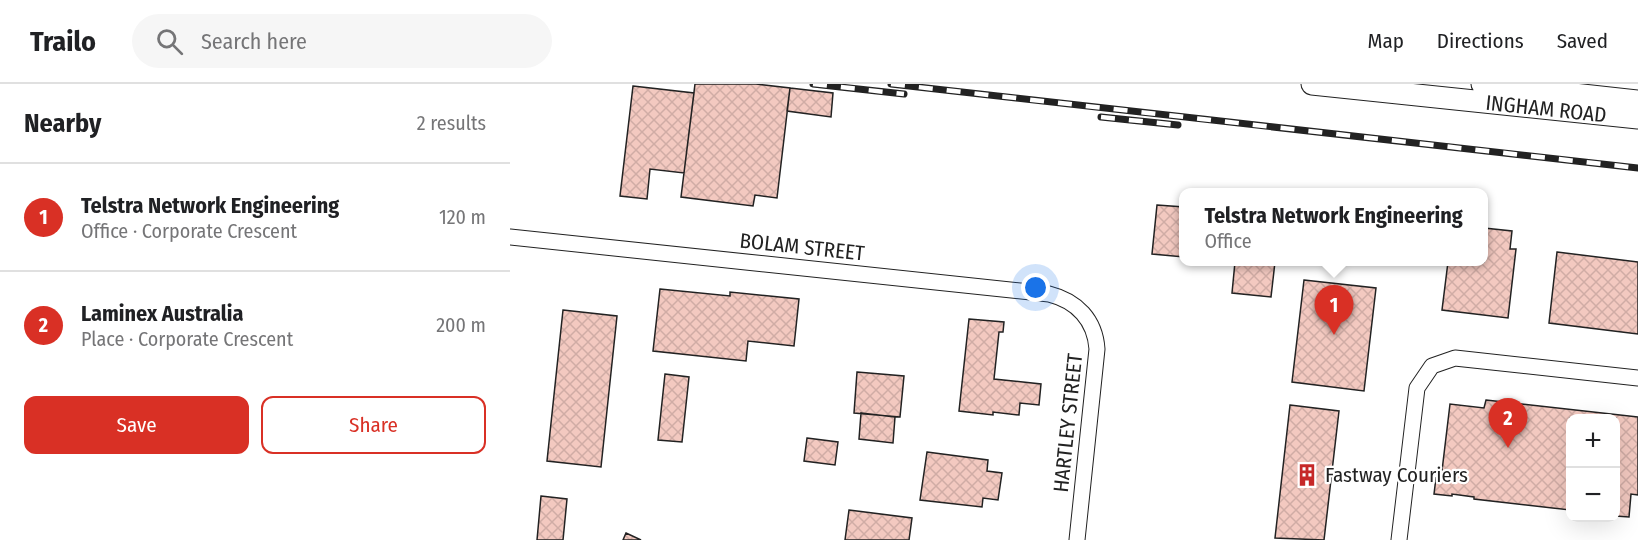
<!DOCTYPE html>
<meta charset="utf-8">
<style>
body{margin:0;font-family:"Fira Sans Condensed",sans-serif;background:#f6f6f6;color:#202124}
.controls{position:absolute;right:18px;bottom:18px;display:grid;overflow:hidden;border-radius:12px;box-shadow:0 6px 24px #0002}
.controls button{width:54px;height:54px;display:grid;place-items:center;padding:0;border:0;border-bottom:2px solid #e0e0e0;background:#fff;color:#202124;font:30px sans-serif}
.you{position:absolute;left:526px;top:204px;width:21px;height:21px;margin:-15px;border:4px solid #fff;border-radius:50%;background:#1a73e8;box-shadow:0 0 0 9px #1a73e833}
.badge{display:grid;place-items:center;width:39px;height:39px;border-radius:50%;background:#d93025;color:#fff;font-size:20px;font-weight:700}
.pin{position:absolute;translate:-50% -50px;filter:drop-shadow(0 2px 3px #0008)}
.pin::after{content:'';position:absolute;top:32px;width:21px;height:18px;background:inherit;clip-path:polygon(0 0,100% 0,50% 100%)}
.popup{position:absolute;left:669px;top:104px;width:309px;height:78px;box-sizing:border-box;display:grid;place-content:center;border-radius:12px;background:#fff;filter:drop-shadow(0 2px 4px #0005);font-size:20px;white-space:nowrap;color:#757577}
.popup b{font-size:22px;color:#202124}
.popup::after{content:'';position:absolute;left:50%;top:100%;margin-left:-12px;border:12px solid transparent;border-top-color:#fff}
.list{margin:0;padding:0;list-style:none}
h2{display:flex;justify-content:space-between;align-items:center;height:78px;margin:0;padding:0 24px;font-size:26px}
h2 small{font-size:20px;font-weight:400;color:#757577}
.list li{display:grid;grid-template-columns:39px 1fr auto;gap:18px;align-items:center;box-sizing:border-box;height:108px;padding:0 24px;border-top:2px solid #e0e0e0}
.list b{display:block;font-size:22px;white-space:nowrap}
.list p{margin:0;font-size:20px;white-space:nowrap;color:#757577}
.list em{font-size:20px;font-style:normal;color:#757577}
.actions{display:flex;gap:12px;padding:18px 24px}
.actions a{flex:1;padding:14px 0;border:2px solid #d93025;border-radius:12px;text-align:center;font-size:21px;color:#d93025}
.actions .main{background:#d93025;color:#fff}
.icon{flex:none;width:33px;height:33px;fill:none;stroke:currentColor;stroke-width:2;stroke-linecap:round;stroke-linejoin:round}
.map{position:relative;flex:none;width:1128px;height:456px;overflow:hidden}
header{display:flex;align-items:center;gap:36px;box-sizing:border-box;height:84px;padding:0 30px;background:#fff;border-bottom:2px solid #e0e0e0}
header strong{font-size:28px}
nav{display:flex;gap:33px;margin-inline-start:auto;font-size:21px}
.search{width:420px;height:54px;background:#f6f6f6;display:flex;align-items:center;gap:15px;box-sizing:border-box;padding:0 21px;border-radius:33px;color:#757577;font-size:22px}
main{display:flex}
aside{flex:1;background:#fff}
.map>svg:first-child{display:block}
.building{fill:url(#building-cross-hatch);stroke:#222;stroke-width:1.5}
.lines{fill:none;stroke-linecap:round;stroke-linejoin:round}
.street-casing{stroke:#222;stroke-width:17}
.secondary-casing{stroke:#222;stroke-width:23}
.street{stroke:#fff;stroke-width:15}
.secondary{stroke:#fff;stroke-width:21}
.rail-casing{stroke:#222;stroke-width:7}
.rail{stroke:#fff;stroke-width:4.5;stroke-dasharray:14;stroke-linecap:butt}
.labels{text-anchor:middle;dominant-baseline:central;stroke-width:4.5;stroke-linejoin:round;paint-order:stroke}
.street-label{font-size:21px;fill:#222;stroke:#fff}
.poi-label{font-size:21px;fill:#222;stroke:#fff;text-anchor:start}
</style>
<header>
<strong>Trailo</strong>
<div class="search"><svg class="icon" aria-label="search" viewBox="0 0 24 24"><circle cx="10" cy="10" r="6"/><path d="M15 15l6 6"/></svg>Search here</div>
<nav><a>Map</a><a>Directions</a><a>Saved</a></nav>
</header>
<main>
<aside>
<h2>Nearby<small>2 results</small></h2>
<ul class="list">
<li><span class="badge">1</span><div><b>Telstra Network Engineering</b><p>Office · Corporate Crescent</p></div><em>120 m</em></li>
<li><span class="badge">2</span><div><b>Laminex Australia</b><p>Place · Corporate Crescent</p></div><em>200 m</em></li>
</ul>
<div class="actions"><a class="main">Save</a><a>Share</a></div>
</aside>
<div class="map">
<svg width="1128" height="456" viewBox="0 0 1128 456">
<defs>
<pattern id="building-cross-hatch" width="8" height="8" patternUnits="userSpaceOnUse" patternTransform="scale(1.5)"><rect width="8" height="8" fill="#f3c9c0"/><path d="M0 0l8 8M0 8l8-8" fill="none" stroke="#d0aca5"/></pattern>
</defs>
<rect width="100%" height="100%" fill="#fff"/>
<path class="building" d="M185,0H246L280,4L267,114L245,111L243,122L171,113Z
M123,2L184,9L174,89L140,85L137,115L110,112Z
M280,4L323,9L321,33L277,27Z
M647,121L674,123V173L642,170Z
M974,144L1002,147L1000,165H1006L998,234L932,226L938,178H974Z
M1047,168L1128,178V250L1039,239Z
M725,178H765L761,213L722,209Z
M794,196L866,204L854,307L782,298Z
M150,205L220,212V208L289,215L284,262L238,257L236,277L143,267Z
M53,226L107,232L91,383L37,377Z
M459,235L494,238L493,248H489L484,295L531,300L529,321L510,319L509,331L483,328V331L449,327Z
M347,288L394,292L390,333L344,329Z
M155,290L179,293L172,358L148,356Z
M976,316L1128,333V411L1121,410L1119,433L1106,432V334H1060V426L964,415V413L942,410V412L924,410L926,394L931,395L940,320L974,324Z
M780,321L829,327L814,456L765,454Z
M351,329L385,333L383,359L349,355Z
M297,354L328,358L325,381L294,377Z
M417,368L478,376L477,387L492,389L488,416L473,414L472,423L410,416Z
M31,412L57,415L53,456H27Z
M339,426L402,434L399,456H335Z
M116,449L131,456H113Z"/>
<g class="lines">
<g class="street-casing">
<path id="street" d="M0,153L539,210C567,217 585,236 587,265L567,456
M889,456L907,304L922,282L945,274L1128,294"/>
</g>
<g class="secondary-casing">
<path id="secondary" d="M802,0L1128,34
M972,0L1128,17"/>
</g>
<use href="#street" class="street"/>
<use href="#secondary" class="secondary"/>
<g class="rail-casing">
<path id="rail" d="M303,0L394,10
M381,0L1128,84
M591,33L668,41"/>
</g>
<use href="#rail" class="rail"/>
</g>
<defs>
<g id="building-bare" transform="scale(1.8)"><path d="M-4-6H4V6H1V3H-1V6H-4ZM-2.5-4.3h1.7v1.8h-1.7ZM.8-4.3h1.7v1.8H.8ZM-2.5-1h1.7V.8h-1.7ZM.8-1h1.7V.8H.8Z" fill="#c62828" stroke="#fff" stroke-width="2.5" paint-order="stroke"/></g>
</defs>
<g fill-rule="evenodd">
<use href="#building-bare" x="797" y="391"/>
</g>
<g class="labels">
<g class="street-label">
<text transform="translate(1036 25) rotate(6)">INGHAM ROAD</text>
<text transform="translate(292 163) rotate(6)">BOLAM STREET</text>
<text transform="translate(558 339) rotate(-84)">HARTLEY STREET</text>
</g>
<g class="poi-label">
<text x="815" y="391">Fastway Couriers</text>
</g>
</g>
</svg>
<div class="controls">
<button>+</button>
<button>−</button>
</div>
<div class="you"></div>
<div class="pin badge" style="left:824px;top:251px">1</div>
<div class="popup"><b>Telstra Network Engineering</b>Office</div>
<div class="pin badge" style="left:998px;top:364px">2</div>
</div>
</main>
